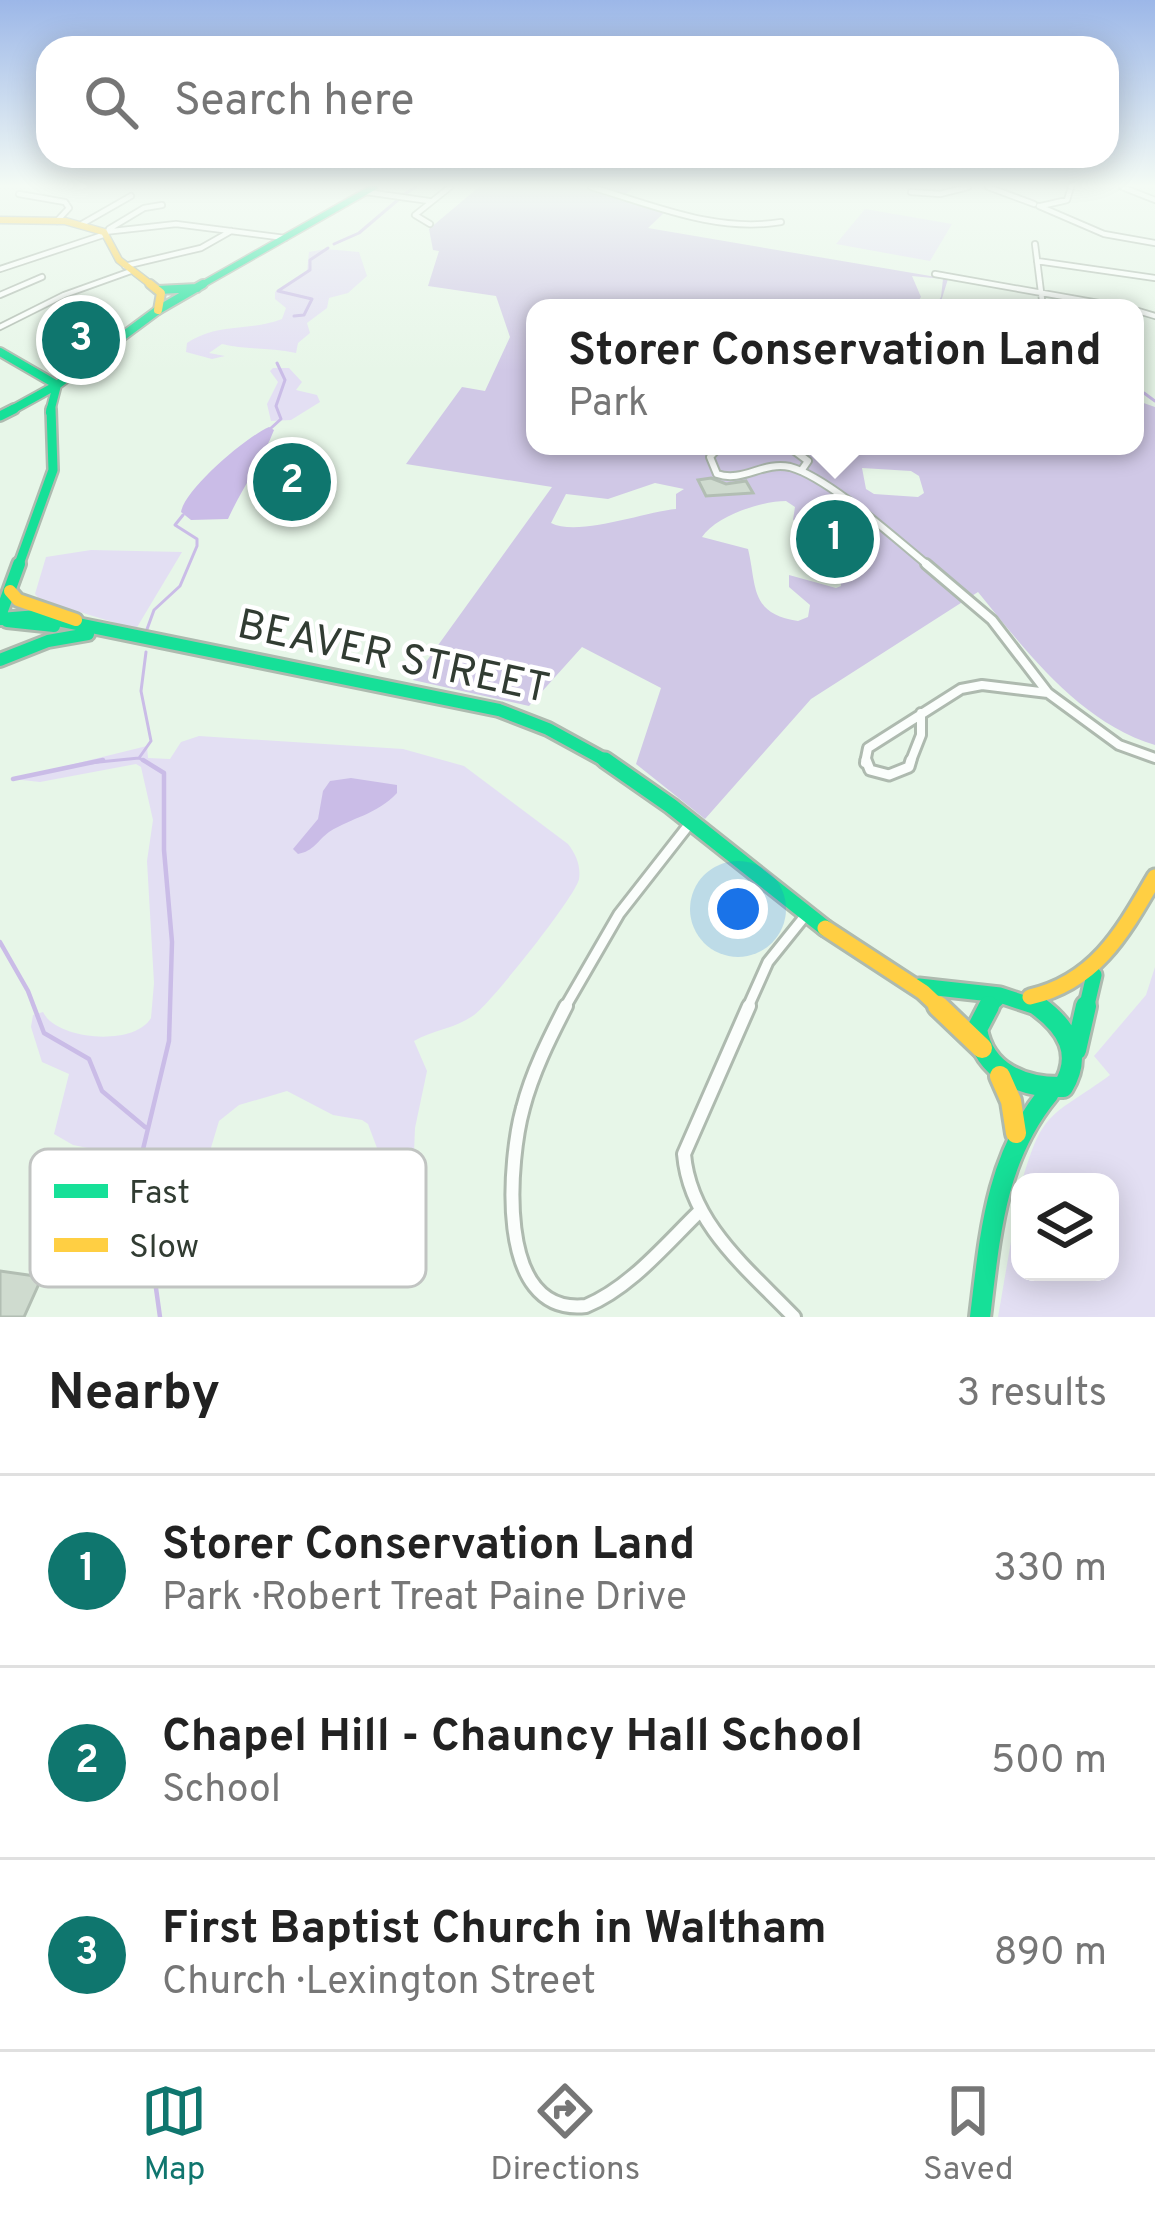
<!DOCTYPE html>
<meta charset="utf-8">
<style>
body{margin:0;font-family:Overpass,sans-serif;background:#f2f2f2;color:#222}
.controls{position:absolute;right:36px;bottom:36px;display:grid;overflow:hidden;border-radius:24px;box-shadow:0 6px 30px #0003}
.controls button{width:108px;height:108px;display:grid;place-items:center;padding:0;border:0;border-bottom:3px solid #e0e0e0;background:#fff;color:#222;font:60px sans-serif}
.you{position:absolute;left:738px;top:909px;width:42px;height:42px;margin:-30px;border:9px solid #fff;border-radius:50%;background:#1a73e8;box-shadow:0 0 0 18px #1a73e833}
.badge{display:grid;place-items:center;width:78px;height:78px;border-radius:50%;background:#0f766e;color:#fff;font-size:39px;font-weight:700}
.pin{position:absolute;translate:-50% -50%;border:6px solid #fff;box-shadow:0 3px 12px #0006}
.popup{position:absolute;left:526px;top:299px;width:618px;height:156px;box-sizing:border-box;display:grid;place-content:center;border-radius:24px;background:#fff;filter:drop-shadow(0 3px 9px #0005);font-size:39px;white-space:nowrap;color:#767676}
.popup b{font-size:45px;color:#222}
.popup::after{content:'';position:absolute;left:50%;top:100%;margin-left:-24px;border:24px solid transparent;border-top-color:#fff}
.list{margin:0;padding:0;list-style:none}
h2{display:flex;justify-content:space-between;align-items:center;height:156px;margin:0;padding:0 48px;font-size:51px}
h2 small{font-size:39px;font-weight:400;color:#767676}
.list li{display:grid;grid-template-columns:78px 1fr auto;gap:36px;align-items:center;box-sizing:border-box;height:192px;padding:0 48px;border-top:3px solid #e0e0e0}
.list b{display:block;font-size:45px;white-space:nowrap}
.list p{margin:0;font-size:39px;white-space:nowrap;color:#767676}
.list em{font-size:39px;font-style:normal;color:#767676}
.icon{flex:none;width:66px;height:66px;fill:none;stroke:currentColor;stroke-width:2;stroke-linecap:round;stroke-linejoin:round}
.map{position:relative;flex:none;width:1155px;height:1317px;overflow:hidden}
.search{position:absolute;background:#fff;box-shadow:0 6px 30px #0003;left:36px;right:36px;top:36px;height:132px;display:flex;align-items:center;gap:30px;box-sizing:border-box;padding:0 42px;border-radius:36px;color:#767676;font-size:45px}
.sheet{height:732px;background:#fff}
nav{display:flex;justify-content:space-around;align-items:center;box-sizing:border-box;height:168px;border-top:3px solid #e0e0e0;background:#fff;font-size:33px;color:#767676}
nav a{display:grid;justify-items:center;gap:6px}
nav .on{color:#0f766e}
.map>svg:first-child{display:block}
.green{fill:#e3dff3}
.forest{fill:#d0c8e6;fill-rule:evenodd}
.water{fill:#cabce7}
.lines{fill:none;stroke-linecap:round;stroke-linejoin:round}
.stream-far1{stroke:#cabce7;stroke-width:3}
.stream{stroke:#cabce7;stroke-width:4.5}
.building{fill:#cfdbcf;stroke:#b2beb3;stroke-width:3}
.street-far4-casing{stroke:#aebaaf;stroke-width:8}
.street-far3-casing{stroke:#aebaaf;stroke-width:10}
.street-far2-casing{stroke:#aebaaf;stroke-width:14}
.street-far1-casing{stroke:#aebaaf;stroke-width:15}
.street-casing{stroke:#aebaaf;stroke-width:18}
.fast-far5-casing{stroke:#aebaaf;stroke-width:9}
.fast-far4-casing{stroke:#aebaaf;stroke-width:12}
.fast-far3-casing{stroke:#aebaaf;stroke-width:14}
.fast-far2-casing{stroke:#aebaaf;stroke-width:18}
.fast-far1-casing{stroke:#aebaaf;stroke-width:21}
.fast-casing{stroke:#aebaaf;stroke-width:26}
.slow-far4-casing{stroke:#aebaaf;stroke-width:9}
.slow-far3-casing{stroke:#aebaaf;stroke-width:12}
.slow-far2-casing{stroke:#aebaaf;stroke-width:18}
.slow-far1-casing{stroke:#aebaaf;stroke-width:21}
.slow-casing{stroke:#aebaaf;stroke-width:26}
.street-far4{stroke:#fbfefc;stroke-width:4.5}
.street-far3{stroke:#fbfefc;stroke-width:6}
.street-far2{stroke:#fbfefc;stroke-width:8}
.street-far1{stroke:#fbfefc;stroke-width:9}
.street{stroke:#fbfefc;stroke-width:12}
.fast-far5{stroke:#16e098;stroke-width:6}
.fast-far4{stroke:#16e098;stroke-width:8}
.fast-far3{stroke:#16e098;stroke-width:9}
.fast-far2{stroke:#16e098;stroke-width:12}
.fast-far1{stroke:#16e098;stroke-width:15}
.fast{stroke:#16e098;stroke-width:20}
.slow-far4{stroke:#ffcf43;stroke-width:6}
.slow-far3{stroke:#ffcf43;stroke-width:8}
.slow-far2{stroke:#ffcf43;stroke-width:12}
.slow-far1{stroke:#ffcf43;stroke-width:15}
.slow{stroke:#ffcf43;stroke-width:20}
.labels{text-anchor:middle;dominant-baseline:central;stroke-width:9;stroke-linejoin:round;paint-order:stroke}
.street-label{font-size:42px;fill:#313c32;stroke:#fff}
.key{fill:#fff;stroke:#c1c4c2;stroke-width:3}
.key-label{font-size:33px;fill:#313c32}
</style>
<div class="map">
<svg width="1155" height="1317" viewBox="0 0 1155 1317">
<rect width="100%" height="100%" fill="#e7f6e8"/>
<path class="green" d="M865,209L952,224L930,261L836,244Z
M325,249L359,252L367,276L348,293L329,298L327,308L307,323L310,333L298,343L296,353C270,347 245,350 222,344L209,353L225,356L212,359L186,352L187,343C219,322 248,332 282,319L286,308L275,299V292L307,271L309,252Z
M273,368H289L302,382L296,390L317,395L320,402L291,420L271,421L267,404L278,382L270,371Z
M91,550L182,552L136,629L40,600L35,594L46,557Z
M199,736L403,749L464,766L568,844C576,854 581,866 579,879C576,896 491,1003 474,1015C457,1028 433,1030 414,1041L427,1071L415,1128L413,1176L397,1181L391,1154L377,1148L368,1124L362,1120L333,1115L287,1091L239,1105L219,1121L210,1151L178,1204L172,1263C163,1274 156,1278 142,1275L138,1264L117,1154L73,1145L54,1134L69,1074L42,1062L31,1027L33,1015L43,1012C56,1040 134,1047 151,1018L154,983L147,861L153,820L141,767L136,764L40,782L13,779L147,746L148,758L170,759L181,742Z
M1155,967V1317H998L1020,1189V1272H1110V1182H1022C1043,1108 1051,1118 1110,1075L1094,1056L1146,995Z"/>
<path class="forest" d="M479,187H580L597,192L603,187H634L622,198L666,211L648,228L948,279L939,308H933L941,297L943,279L912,276L921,297L916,304L920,308H535V446H1135V400L1155,407V745C1079,722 1026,651 978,592L811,699L705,819L636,764L661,688L582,647L529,706L413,680L552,487L406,464L462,387L485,391L510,337L496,296L428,286L439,251L433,250L429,229ZM862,468L911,471L919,476L924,493L918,497L874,494L866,489ZM655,483L684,489L676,494V509C644,512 578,537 551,523L566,494L608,499ZM786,501L795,507L793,520H810L834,543L816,562L840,577L841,586L836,588L789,575V587L810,605L808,617L798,621C749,614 757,585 748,549L702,537C716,516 761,501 786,501Z"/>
<path class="water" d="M269,427L274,430C262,461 242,488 228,519L191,520L181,512C185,489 246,437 269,427Z
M351,778L397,785V793C376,815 353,817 329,832C317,841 314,851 298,854L293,849L318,819L323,791L330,781Z"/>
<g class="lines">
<path class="stream-far1" d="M403,195L416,187
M334,244L359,233L399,199
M294,316L304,315L312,299L278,291L310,270V260L328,248
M1144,393L1155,401
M270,429L281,419L276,406L285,380L277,363
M146,632L154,610L180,586L197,546V539L175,525L183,515
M146,652L141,691L151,741L139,758L148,763
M89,763L139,758"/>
<path class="stream" d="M143,760L164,773V850L172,942L169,1041L139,1166L160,1317
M13,779L103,760
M0,942L28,991L44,1033L89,1059L102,1091L145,1127"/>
</g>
<path class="building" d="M711,478L726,484L746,481L753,493L706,496L698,480Z
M0,1271L42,1277L24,1317H0Z"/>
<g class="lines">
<g class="street-far4-casing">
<path id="street-far4" d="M591,187C653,205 716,233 781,222
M988,187L1034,204
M1122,187L1155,200
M366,192L429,201
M911,192L940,194L968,187
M19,194L65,202L69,208L57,221
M1039,206L1104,234L1155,243
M1041,206L1067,200L1071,187
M82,224L131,196
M430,224L415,215L450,187
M109,229L144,208L162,205
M104,232L176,224L285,238
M1035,244L1043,308
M1037,261L1155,278
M125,266L201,248L231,231
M0,269L106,234
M935,274L1127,308
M0,295L42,277
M1135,310L1155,316
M0,327L64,295L131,271"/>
</g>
<g class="street-far3-casing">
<path id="street-far3" d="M720,446L710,457L717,474C743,483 763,461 790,467C828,477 898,541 930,567
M788,446L808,461L801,471"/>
</g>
<g class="street-far2-casing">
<path id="street-far2" d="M926,564L992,620L1048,693L1119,745L1155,758
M865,763L868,748L961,689L982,685L1048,693
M910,763L921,735V713"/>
</g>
<g class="street-far1-casing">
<path id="street-far1" d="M866,760L870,770L889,775L909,767L911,760
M564,1009L619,914L691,822
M747,1009L768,962L805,916"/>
</g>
<g class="street-casing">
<path id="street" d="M566,1006C549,1039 532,1073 523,1108C510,1154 492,1317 586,1306C630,1288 666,1244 699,1212
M749,1006L684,1154C690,1224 748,1269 794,1317"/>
</g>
<g class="fast-far5-casing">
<path id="fast-far5" d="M198,287L374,187"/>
</g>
<g class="fast-far4-casing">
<path id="fast-far4" d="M158,290L197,288
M0,352L57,385
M8,412L57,385
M50,412L57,385L158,310L203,284"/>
</g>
<g class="fast-far3-casing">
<path id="fast-far3" d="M0,416L14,409
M18,567L53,470L51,409"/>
</g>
<g class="fast-far2-casing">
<path id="fast-far2" d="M0,616L19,564
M0,619L38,616L499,710L548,729L610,763
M7,621L54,626
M0,660L48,641L88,634"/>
</g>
<g class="fast-far1-casing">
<path id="fast-far1" d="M605,760L671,806L825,928
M919,986L1000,995L1042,1009
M986,1009L1000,996
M1086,1009L1094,975"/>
</g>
<g class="fast-casing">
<path id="fast" d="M989,1006L977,1029C984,1072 1023,1088 1063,1087C1083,1054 1067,1027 1038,1006
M1076,1050L1086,1006
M980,1317C990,1236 995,1158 1049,1093"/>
</g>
<g class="slow-far4-casing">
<path id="slow-far4" d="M0,220L65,221L104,232L119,260L154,287"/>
</g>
<g class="slow-far3-casing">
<path id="slow-far3" d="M150,284L161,293L158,310"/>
</g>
<g class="slow-far2-casing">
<path id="slow-far2" d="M10,591L18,600L76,620"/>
</g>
<g class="slow-far1-casing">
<path id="slow-far1" d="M825,928L923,992L941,1009
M1030,997C1096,982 1123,932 1155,877"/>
</g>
<g class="slow-casing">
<path id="slow" d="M938,1006L982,1048
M1000,1076L1011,1101L1016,1133"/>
</g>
<use href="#street-far4" class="street-far4"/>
<use href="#street-far3" class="street-far3"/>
<use href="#street-far2" class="street-far2"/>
<use href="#street-far1" class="street-far1"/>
<use href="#street" class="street"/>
<use href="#fast-far5" class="fast-far5"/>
<use href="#fast-far4" class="fast-far4"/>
<use href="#fast-far3" class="fast-far3"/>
<use href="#fast-far2" class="fast-far2"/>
<use href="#fast-far1" class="fast-far1"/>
<use href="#fast" class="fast"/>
<use href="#slow-far4" class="slow-far4"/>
<use href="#slow-far3" class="slow-far3"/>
<use href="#slow-far2" class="slow-far2"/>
<use href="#slow-far1" class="slow-far1"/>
<use href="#slow" class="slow"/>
</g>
<linearGradient id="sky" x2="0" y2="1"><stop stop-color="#9cb7e8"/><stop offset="0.5" stop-color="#f4fbf5"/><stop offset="1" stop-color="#f4fbf5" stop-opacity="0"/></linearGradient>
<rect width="1155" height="371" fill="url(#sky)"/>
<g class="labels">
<g class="street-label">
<text transform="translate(393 659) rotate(12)">BEAVER STREET</text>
</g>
</g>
<rect x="30" y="1149" width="396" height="138" rx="18" class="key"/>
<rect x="54" y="1184" width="54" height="14" fill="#16e098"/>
<rect x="54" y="1238" width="54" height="14" fill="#ffcf43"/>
<g class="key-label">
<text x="129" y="1203">Fast</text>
<text x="129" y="1257">Slow</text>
</g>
</svg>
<div class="controls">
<button><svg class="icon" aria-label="layers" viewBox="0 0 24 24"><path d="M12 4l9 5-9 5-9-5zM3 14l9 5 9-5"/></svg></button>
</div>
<div class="you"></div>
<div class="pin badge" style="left:835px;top:539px">1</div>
<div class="popup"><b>Storer Conservation Land</b>Park</div>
<div class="pin badge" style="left:292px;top:482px">2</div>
<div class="pin badge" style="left:81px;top:340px">3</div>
<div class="search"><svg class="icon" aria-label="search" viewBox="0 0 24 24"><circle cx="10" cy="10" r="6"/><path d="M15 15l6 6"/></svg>Search here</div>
</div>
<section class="sheet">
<h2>Nearby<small>3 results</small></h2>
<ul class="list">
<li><span class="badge">1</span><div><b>Storer Conservation Land</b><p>Park · Robert Treat Paine Drive</p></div><em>330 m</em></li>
<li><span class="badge">2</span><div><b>Chapel Hill - Chauncy Hall School</b><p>School</p></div><em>500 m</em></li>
<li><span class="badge">3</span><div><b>First Baptist Church in Waltham</b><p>Church · Lexington Street</p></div><em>890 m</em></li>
</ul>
</section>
<nav>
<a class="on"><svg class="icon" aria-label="map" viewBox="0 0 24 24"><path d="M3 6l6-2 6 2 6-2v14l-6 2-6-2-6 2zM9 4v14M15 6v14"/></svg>Map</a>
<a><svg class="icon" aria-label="directions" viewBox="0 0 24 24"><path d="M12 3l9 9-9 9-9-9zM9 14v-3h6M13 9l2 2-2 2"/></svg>Directions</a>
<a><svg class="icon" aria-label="saved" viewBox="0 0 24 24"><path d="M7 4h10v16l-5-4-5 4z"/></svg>Saved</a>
</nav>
